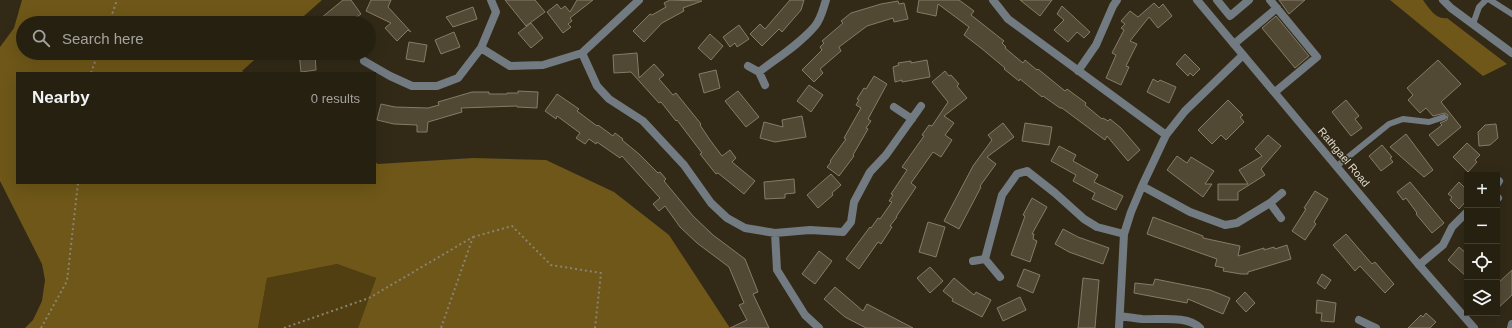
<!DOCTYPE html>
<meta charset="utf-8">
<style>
body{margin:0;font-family:Arial,sans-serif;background:#2e281a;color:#f1f3f6}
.controls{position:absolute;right:12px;bottom:12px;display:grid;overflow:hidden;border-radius:0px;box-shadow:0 4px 16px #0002}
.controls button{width:36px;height:36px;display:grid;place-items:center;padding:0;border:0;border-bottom:1px solid #423e31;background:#262011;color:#f1f3f6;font:20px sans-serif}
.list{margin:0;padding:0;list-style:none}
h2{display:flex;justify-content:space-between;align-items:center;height:52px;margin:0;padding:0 16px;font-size:17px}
h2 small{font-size:13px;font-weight:400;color:#a4a39f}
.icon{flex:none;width:22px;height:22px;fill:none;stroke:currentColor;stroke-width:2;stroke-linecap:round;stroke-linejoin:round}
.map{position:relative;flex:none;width:1512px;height:328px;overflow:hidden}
.search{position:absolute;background:#262011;box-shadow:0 4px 16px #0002;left:16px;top:16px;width:360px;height:44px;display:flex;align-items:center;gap:10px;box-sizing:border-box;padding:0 14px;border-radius:22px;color:#a4a39f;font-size:15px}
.panel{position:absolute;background:#262011;box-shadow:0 4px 16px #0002;left:16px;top:72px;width:360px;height:112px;border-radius:0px}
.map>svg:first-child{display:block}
.green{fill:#513f11}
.forest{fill:#6e5718}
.building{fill:#524935;stroke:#857c66}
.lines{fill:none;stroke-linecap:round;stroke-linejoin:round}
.path{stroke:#8a8374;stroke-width:2;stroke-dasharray:2 3;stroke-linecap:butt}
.service{stroke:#727b82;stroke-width:6}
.minor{stroke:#727b82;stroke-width:8}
.tertiary{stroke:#727b82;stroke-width:8}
.labels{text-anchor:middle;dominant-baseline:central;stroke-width:3;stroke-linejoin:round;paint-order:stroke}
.street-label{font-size:11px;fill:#ded8cd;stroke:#322a17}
</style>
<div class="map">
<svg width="1512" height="328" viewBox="0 0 1512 328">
<rect width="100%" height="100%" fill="#322a17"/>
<path class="green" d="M337,264L376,278L358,328H258L267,278Z"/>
<path class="forest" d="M22,0H322L296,23H23V53H262L242,71L244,73H17V183H375V162L378,164L473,158L546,160L614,192L669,235L730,328H358L376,278L337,264L267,278L258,328H25L33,320L42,301L45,280L42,264L0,181V47L14,28Z
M1390,0H1423C1429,8 1436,20 1447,18L1507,64L1483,76Z"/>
<path class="building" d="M343,0H351L361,14L348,23H315Z
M371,0H391L388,7L411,32L408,30L397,41L385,28L391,23L366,11Z
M505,0H535L545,12L526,26Z
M577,0H593L570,18L572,21L568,24L571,27L563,33L547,12L557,4L561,9L565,6L570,12Z
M670,0L702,1L683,8L684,11L662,23L644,42L633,31L650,14L652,15L666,7L664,3Z
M790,0H804L801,10L782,32L779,29L762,46L750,34L760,24L765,29Z
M919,0H959L974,11L971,15L1004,41L1002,43L1006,47L1005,48L1023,63L1025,60L1037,70L1038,69L1065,91L1067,89L1086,103L1085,105L1102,119L1103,118L1108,121L1110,119L1121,128L1140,150L1128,161L1107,136L1105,140L1062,108H1060L1043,96L1042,97L1020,79L1019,81L1004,69L1005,68L981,48L964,35L969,27L938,4L936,16L917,12Z
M1020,0H1052L1040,16Z
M1279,0H1305L1289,14Z
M898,1L899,4L904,3L908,19L894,22L893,18L867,26L839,47L841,51L820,69L823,73L814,82L802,70L822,50L820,47L824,43L822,41L843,23L841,21L851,13L881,4Z
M1154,3L1159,8L1163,4L1172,16L1158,28L1149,17L1130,41L1137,44L1126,66L1129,67L1121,85L1106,78L1116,55L1112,53L1124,30L1121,28L1125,24L1121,21L1130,11L1138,17Z
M1062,6L1090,32L1084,38L1077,32L1068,42L1054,30L1064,20L1057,14Z
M473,7L477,19L453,27L446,17Z
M1276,16L1309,56L1295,68L1262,28Z
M531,23L543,38L531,48L518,33Z
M739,25L749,39L737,47L735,43L730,47L723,37Z
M454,32L460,47L441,54L435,40Z
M710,34L723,46L711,60L698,48Z
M409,42L427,45L424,62L406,59Z
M299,53H315L316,70L301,72Z
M637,53L639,78L654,64L664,75L659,79L673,95L676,93L701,124L700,125L710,140L722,156L730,150L736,158L732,162L755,181L744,194L718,173L716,174L700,154L702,153L677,120L676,121L661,102L659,103L631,72L614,73L613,55Z
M1185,54L1200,69L1193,76L1190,73L1188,76L1176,64Z
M927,60L930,77L902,82V80L895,82L893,67L899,65L898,63L911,61V63Z
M1438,60L1461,84L1441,102L1461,127L1438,146L1429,135L1442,125L1440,123L1447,120L1448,115L1445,113L1433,116L1426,108L1420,113L1408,100L1413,95L1407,88Z
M716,70L720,88L704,93L699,74Z
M945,71L949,76L951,75L959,84L957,86L967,98L944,116L954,123L945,135L952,140L941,157L933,152L911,183L916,187L896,217H897L890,226L892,227L881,244L878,242L859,269L846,259L870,227L871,228L878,218L880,219L892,202L889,201L893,195L891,194L907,170L902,167L924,136L922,135L929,125L932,126L948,102L932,82Z
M874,76L887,84L868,119L871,121L866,128L868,129L853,155L854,156L839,176L827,167L831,162L830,161L846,139L844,138L861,108L856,105L859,100L857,99L864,88L866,89Z
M1153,79L1158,82L1160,80L1176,87L1169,103L1147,92Z
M809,85L823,95L811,112L797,101Z
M518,91L538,92L537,108L517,107V106L461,108L462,112L428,122L427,132H417V125L394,124L377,120L381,104L395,107L428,108L439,105L438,102L472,92H489V94H507V93H518Z
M738,91L759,117L746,127L725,101Z
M557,94L579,109L577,111L597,126L598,125L613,136L615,133L623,139L622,140L639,154L658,173L660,172L666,179L664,181L693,216L713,235L745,259L758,292L753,294L769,328H730L747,320L739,305L744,303L729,267L697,243L680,227L665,206L659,211L653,204L660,198L622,156L620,158L597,142L596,144L589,139L585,144L576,138L580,133L557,116L556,119L545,111Z
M1228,100L1243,115L1240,117L1244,122L1226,140L1221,135L1212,144L1198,130Z
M1346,100L1359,116L1355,119L1362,128L1351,136L1332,112Z
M802,116L806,137L775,142L760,138L764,122L783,127L782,120Z
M1003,123L1014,137L987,157L996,164L980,186L981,187L959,229L944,221L973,166L992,140L988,135Z
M1025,123L1052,127L1049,145L1022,141Z
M1496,124L1498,138L1490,145L1479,146L1478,132L1485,125Z
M1406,134L1433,170L1424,177L1390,147Z
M1268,135L1281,146L1261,169L1265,175L1238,192V200H1218V184H1248L1239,170L1262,156L1255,149Z
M1467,143L1480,155L1475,160L1477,162L1468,172L1453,157Z
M1382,145L1392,157L1390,158L1393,162L1381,171L1369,156Z
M1059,146L1076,155L1073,161L1098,175L1094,182L1123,196L1116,210L1092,199L1095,193L1073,181L1076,175L1051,161Z
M1177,156L1187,163L1191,157L1214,171L1205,184H1212L1203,197L1167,170Z
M831,174L841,185L832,193L833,195L818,208L807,195Z
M794,179L795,193L785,194V198L765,199L764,182Z
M1410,182L1444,223L1432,233L1416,214L1417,213L1406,198L1403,200L1397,192Z
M1459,182L1467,190V200L1459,209L1450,200L1452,197L1448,194Z
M1315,191L1328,199L1314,222L1316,224L1305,240L1292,231L1306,209L1304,208Z
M1032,198L1047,207L1032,234H1034L1033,239L1037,241L1030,262L1011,255L1025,216L1023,215Z
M1153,217L1203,236V238L1240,246L1238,256L1264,248V250L1274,247L1275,249L1287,245L1291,259L1248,272V274H1241L1223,271L1224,268L1215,266L1217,259L1147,234Z
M928,222L945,227L936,257L919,252Z
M1063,229L1078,237L1109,248L1103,264L1069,252L1055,244Z
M1346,234L1372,264L1375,262L1394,284L1385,293L1360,266L1355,271L1333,245Z
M1459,247L1467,254V277L1448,260Z
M819,251L832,261L815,284L802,274Z
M930,267L943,281L930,293L917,278Z
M1024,269L1040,275L1033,293L1017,286Z
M1512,270V295L1497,309V284Z
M1322,274L1331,280L1325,289L1317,283Z
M954,278L974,295L976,292L991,300L982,317L952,301L953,299L943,291Z
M1083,278L1099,280L1095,328H1078Z
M1155,279L1210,290L1230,298L1223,314L1188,299L1187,303L1134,293L1135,283L1153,285Z
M835,287L863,311L867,304L913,328H866L845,317L824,299Z
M1245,292L1255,303L1246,312L1236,301Z
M1020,297L1026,310L1003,321L997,308Z
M1317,300L1336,303L1334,322L1321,321L1322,313H1316Z
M1426,313L1436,322L1430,328H1408L1421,315L1423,317Z"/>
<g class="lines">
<path class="path" d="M109,23L117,0
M91,73L98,53
M473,237L512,226L551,265L601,273L595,328
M41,328L67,281L78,183
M284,328L369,298L473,237L441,328"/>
<path class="service" d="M1490,0L1512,14
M1473,24L1479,7L1486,0
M1337,166L1389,124L1403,119L1429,122L1444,117"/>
<path class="minor" d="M993,0L1008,19L1166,135
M1217,0L1230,16L1249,0
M1270,0L1317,57L1275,92
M1443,0L1451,8L1512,53
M1234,44L1277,8
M481,48L510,66L543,65L582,53L639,0
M582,53L597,86L609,99L643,121L684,165L711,203L727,218L745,228L775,233L810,230L843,232L851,222L854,202L870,172L886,155L921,106
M364,61L390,76L412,86H437L458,78L481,48L496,12L491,0
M748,66L759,72L765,85
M1078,71L1096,45L1113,6L1117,0
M759,72C777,58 800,44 815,26C821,19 823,9 826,0
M894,107L912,119
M1497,184L1499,181
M1142,186L1190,212L1225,225L1237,223L1270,203L1282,193
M1497,197L1498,198
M1270,203L1281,218
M775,233L777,270L805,315L819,328
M985,259L1002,195L1017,174L1027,171L1055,193L1084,219L1097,227L1124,234
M973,261L985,259L1000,277
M1419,265L1443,245L1452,227L1467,212
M1120,316C1127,317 1134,318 1142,319C1159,320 1188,315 1200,328
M1359,320L1376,328
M1119,328L1124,234L1131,212L1142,186L1166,135L1185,111L1243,55
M1511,328L1512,324"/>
<path class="tertiary" d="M1197,0L1419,265L1474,328"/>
</g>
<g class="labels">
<g class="street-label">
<text transform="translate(1344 157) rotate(50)">Rathgael Road</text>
</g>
</g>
</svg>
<div class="controls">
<button>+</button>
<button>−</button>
<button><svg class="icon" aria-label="locate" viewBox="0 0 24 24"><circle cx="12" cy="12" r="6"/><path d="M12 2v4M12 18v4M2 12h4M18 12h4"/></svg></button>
<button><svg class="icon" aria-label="layers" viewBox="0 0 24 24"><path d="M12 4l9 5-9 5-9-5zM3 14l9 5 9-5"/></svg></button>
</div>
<div class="search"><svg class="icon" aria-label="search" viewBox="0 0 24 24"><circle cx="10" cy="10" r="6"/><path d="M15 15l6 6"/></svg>Search here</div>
<section class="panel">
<h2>Nearby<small>0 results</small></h2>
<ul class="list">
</ul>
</section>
</div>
